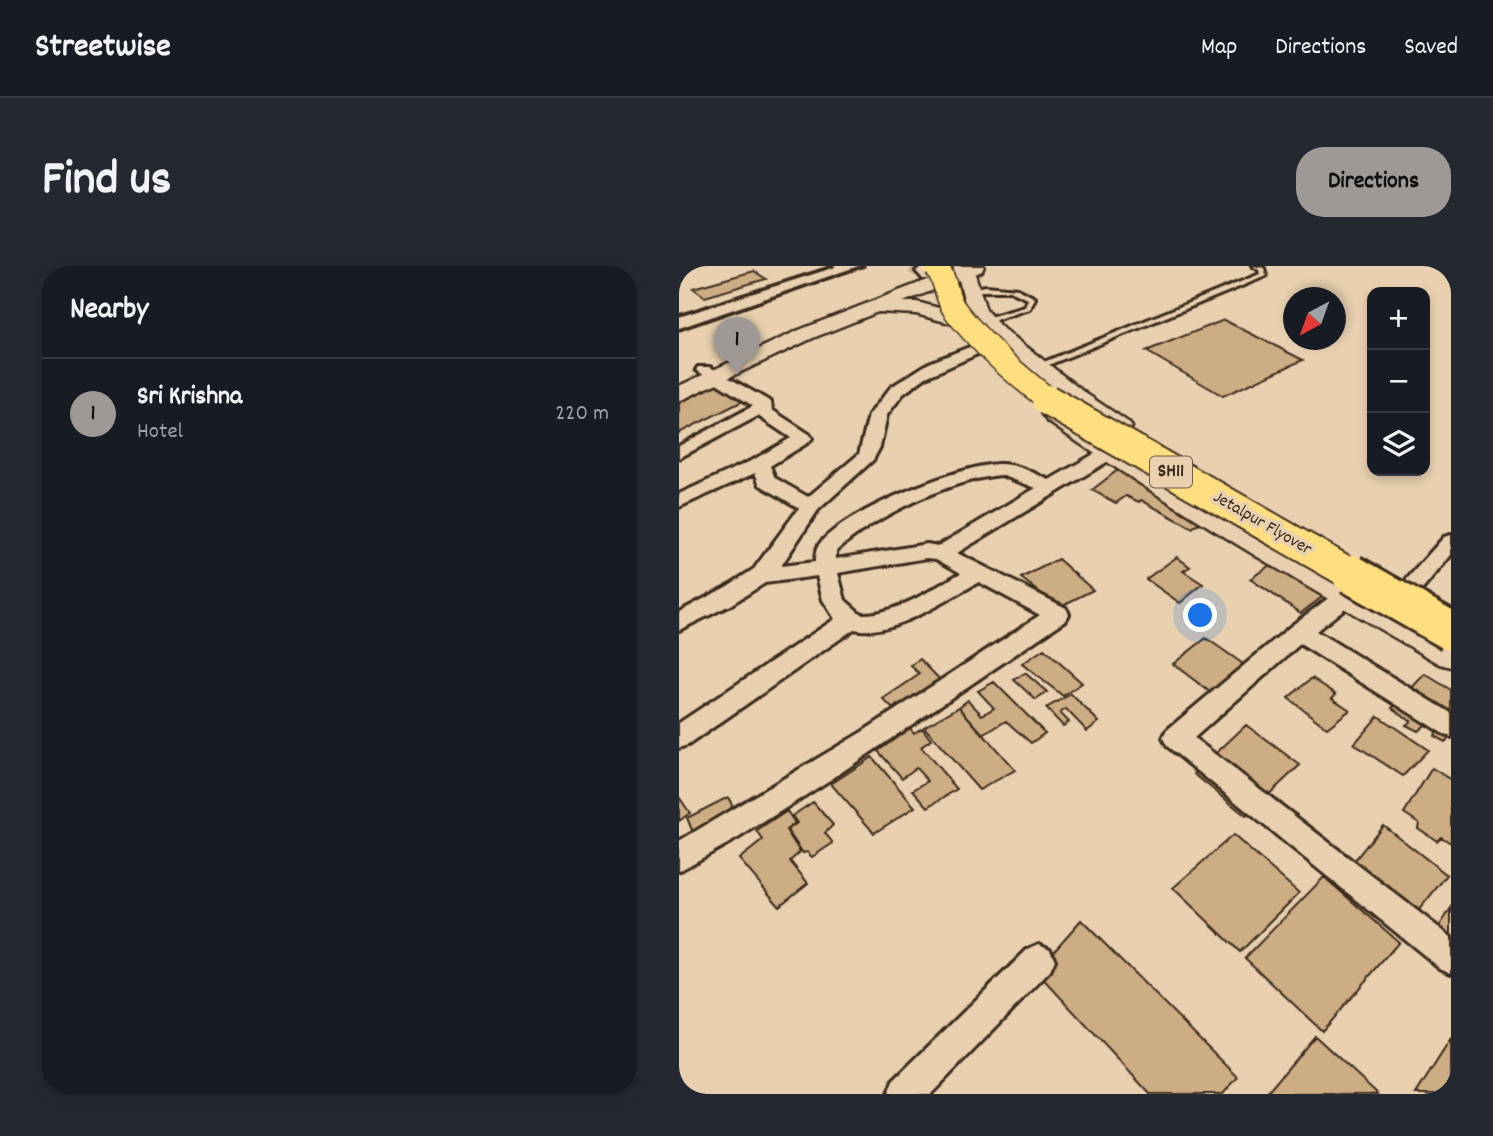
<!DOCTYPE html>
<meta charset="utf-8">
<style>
body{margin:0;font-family:Dekko,sans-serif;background:#242831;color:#f1f3f6}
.controls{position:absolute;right:21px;top:21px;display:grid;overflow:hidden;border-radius:14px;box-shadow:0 4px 10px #0003}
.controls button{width:63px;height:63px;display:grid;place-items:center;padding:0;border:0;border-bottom:2px solid #363941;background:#171b24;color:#f1f3f6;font:35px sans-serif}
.compass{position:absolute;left:604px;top:21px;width:63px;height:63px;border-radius:50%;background:#171b24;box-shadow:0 4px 10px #0003;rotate:221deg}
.you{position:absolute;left:522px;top:350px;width:24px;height:24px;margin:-18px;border:5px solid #fff;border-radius:50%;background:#1a73e8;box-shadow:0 0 0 10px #1a73e833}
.badge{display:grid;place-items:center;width:46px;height:46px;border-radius:50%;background:#9f9995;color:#111;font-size:23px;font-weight:700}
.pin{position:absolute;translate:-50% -58px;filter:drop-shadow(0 2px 4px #0008)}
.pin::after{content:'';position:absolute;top:37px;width:24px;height:21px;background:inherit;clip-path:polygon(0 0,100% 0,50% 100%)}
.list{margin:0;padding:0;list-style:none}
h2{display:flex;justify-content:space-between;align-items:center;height:91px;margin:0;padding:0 28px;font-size:30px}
h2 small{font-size:23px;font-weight:400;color:#9ea1a6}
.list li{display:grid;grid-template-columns:46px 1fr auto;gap:21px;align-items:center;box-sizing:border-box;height:112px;padding:0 28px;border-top:2px solid #363941}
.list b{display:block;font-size:26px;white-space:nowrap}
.list p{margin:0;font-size:23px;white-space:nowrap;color:#9ea1a6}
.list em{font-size:23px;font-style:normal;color:#9ea1a6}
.icon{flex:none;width:38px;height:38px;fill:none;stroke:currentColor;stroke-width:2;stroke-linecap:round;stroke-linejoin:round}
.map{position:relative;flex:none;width:772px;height:828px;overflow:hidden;border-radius:28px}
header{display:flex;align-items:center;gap:42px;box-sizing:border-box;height:98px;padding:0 35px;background:#171b24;border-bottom:2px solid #363941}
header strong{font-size:33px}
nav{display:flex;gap:38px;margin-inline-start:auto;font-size:24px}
.intro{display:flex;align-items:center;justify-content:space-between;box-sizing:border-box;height:168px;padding:0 42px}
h1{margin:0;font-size:49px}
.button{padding:18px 32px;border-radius:28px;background:#9f9995;color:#111;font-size:24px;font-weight:700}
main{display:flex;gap:42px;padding:0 42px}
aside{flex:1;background:#171b24;border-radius:28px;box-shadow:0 4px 10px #0003}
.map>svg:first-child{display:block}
.building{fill:#cdad83;stroke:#3b2a1e;stroke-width:2}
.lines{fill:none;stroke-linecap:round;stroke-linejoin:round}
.street-tunnel{stroke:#c5af93;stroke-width:15;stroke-dasharray:15 7;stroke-linecap:butt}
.lane-casing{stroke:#3b2a1e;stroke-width:6}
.street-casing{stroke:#3b2a1e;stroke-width:6}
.secondary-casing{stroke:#3b2a1e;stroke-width:5}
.lane{fill:#e8d0b0;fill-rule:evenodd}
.street{fill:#e8d0b0;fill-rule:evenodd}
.secondary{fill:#e8d0b0;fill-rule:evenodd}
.rail{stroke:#3b2a1e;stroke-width:3.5}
.primary-bridge-far2-casing{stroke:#3b2a1e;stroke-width:26;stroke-linecap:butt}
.primary-bridge-far1-casing{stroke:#3b2a1e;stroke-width:34;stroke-linecap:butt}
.primary-bridge-casing{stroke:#3b2a1e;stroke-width:44;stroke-linecap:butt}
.primary-bridge-far2{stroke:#fddf80;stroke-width:23}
.primary-bridge-far1{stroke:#fddf80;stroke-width:30}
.primary-bridge{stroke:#fddf80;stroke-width:38}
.labels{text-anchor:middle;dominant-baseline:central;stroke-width:7;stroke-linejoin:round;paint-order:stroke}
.far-street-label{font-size:18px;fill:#3b2a1e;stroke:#e8d0b0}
.shield{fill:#e8d0b0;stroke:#6f5c4a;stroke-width:2}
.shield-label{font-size:19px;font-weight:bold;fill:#3b2a1e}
</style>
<header>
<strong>Streetwise</strong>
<nav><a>Map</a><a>Directions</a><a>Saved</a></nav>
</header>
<div class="intro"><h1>Find us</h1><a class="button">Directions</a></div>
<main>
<aside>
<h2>Nearby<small></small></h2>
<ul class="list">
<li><span class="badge">1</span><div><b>Sri Krishna</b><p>Hotel</p></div><em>220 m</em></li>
</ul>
</aside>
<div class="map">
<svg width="772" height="828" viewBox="0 0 772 828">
<rect width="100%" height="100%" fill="#e8d0b0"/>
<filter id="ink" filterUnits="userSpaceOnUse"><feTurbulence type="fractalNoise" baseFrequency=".0143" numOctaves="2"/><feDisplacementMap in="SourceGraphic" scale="14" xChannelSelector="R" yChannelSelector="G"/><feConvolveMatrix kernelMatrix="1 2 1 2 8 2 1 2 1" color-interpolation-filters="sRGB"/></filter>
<g filter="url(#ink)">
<path class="building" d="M75,5L87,13L26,31L14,22Z
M545,54L624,94L544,130L467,85Z
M39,118L68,133L0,167V137Z
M440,203L473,222L529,251L513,262L462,234L460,236L447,230L437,237L413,224Z
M498,291L511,301L504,305L524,318L501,337L467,313Z
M379,293L414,324L380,341L342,312Z
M600,293L651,325L622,347L571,313Z
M527,372L567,400L531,426L494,398Z
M365,383L403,417L384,430L343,398Z
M241,393L269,422L226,449L218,439L214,443L204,433L241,408L232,400Z
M346,407L368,426L357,434L335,414Z
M746,408L772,424V470L766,476L755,470L760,462L750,456L739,465L727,459L732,455L713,442Z
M633,412L657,428L653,432L671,444L648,462L609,432Z
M315,416L366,467L352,477L327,455L304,469L280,441L289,434L303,449L315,442L299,425Z
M392,428L420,456L408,465L387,443L381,447L390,456L384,460L367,442Z
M280,441L336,504L300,524L245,461Z
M699,450L749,484L724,510L675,478Z
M567,459L621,499L567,550L515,508Z
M231,462L235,467L243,462L252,474L242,481L278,523L249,541L234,524L249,515L237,502L223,512L199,485Z
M193,491L236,541L195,567L152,518Z
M753,502L772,514V577L762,571L758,575L739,562L740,557L725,547Z
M0,531L11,547L0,555Z
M49,531L60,553L18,576L8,552Z
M134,536L154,559L146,567L154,577L133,591L128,586L124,587L108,564L118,557L113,550Z
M108,545L116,557L107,564L121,586L111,595L129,617L100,640L60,593L84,574L78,565Z
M704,559L768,609L723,665L659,615Z
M554,569L620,627L561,686L494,622Z
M645,611L720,676L643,765L566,692Z
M772,642V683L755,669Z
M402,654L559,811L544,828H471L357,705Z
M636,770L699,828H587Z
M772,773V828H737Z"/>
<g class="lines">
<path class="street-tunnel" d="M233,0L243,5"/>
<g class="lane-casing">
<path id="lane" d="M574,0L585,2L587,10L362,102L355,100L581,8L580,4Z
M307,20L339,23L356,32L351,43L306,57H303V53L346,41L349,33L331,25H291L288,23Z"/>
</g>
<g class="street-casing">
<path id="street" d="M243,1L254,7V13H244L237,5Z
M298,78L306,83L303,86L247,111L224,128L208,149L201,181L194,194L139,244L102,300L136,296C136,289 137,282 142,276C169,245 278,200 319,198C337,197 355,207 370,214L424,183H436L439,187L436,191L278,287L387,342L390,348L387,354L154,512L59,572L0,605V575L183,466L361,349L300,316C268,333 211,372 175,363L9,479L0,482V457L156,353L144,334L138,310L86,317L51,339L0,364V346L47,321L75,303L120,242L81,219L76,207L0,241V228L74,194L112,172L79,150L0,192V180L74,140L17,104L19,101H31L92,136L93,144L130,168L133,172L130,176L91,200L96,212L129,231L180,188L190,149L212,121L250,97ZM322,209L357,222L259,280L248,278L157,293V285C196,250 270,214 322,209ZM248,292L257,293L282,307C253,323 216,349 182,348L166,334L159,307Z
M772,269V289L738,330L730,333L722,330L719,325L722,320L765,271Z
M667,322L675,325L678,330L675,335L637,365L772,447V471L763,467L621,378L515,472L772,671V707L761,702L488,480L484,472L488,464L612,360L659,325Z
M360,678L371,683L376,694L371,705L252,828H209L214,815L349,683Z"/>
</g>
<g class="secondary-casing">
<path id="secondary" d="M273,0H305L303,5L296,8L307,44L321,60L406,127L449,156L453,161L449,166H433L421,159L307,68L288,44L280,14L224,36H238L281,48L284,52L281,56L274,58L237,48L199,46L134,72L0,135V120L120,64L276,3Z
M376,143L384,145C508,229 641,302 772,374V401L761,398C628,321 494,243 368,155L364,150L368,145Z"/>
</g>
<use href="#lane" class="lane"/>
<use href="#street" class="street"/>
<use href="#secondary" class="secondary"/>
<path class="rail" d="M0,49L154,0
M0,64L185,0"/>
<g class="primary-bridge-far2-casing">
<path id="primary-bridge-far2" d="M256,0C269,13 265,30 276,44C300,76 339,110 371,135"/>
</g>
<g class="primary-bridge-far1-casing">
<path id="primary-bridge-far1" d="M368,134L675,310"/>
</g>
<g class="primary-bridge-casing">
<path id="primary-bridge" d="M672,308L772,365"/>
</g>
<use href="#primary-bridge-far2" class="primary-bridge-far2"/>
<use href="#primary-bridge-far1" class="primary-bridge-far1"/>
<use href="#primary-bridge" class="primary-bridge"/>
</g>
</g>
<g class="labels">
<g class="far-street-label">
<text transform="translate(583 258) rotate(30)">Jetalpur Flyover</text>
</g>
<rect class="shield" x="471" y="190.5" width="42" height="31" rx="5"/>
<g class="shield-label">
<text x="492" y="206">SH11</text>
</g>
</g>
</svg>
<div class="controls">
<button>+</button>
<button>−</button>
<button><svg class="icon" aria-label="layers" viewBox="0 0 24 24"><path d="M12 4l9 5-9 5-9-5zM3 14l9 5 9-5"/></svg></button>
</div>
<svg class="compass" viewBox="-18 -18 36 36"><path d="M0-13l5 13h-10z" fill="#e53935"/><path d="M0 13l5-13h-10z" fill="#9ea1a6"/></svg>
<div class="you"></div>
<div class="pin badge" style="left:58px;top:109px">1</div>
</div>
</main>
